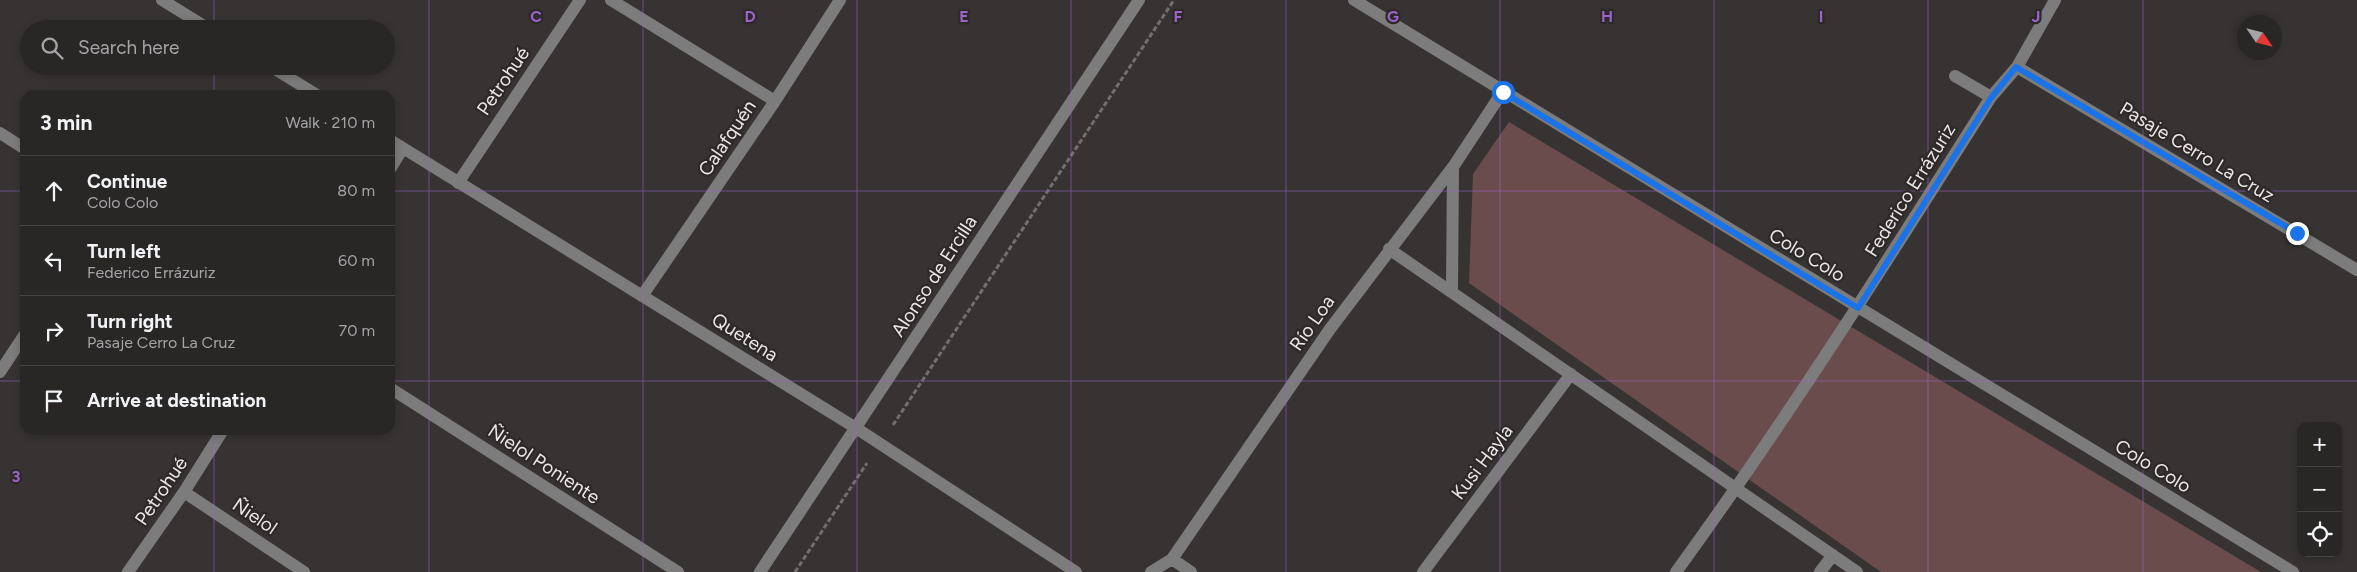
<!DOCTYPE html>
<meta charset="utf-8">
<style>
body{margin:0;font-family:Figtree,sans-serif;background:#353232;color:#f1f3f6}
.controls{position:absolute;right:15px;bottom:15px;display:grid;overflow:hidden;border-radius:10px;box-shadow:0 2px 8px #0003}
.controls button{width:45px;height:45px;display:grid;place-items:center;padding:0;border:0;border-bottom:1px solid #454343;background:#292626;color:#f1f3f6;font:25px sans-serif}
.compass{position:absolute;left:2237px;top:15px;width:45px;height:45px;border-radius:50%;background:#292626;box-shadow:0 2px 8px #0003;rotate:125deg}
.stop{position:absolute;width:15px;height:15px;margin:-11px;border:4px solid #1a73e8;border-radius:50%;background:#fff}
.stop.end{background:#1a73e8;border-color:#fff;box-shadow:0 1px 5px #0008}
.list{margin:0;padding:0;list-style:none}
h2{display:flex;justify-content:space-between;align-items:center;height:65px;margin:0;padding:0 20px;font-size:21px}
h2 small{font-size:16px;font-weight:400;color:#a5a5a7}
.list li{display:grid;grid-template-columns:32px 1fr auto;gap:15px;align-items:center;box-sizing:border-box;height:70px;padding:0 20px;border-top:1px solid #454343}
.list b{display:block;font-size:19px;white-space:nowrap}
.list p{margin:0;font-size:16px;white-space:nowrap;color:#a5a5a7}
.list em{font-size:16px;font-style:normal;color:#a5a5a7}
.icon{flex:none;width:28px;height:28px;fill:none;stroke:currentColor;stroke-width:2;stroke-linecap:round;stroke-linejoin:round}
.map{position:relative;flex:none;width:2357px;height:572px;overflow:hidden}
.search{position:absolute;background:#292626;box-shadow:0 2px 8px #0003;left:20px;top:20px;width:375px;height:55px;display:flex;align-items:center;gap:12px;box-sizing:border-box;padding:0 18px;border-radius:28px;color:#a5a5a7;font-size:19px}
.panel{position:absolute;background:#292626;box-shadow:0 2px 8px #0003;left:20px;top:90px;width:375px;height:345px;border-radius:15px}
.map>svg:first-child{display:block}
.green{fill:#6a4c4d}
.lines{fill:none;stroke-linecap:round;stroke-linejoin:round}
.path{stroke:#736f6f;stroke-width:3;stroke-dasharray:5 2.5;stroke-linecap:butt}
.minor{stroke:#7d7c7c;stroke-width:12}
.route{stroke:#1a73e8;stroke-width:6}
.grid{fill:none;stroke:#9c64cb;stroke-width:1;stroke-opacity:0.55}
.labels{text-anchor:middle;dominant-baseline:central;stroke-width:4.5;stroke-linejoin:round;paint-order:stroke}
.street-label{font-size:19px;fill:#eae7e7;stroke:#2d2929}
.grid-label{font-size:16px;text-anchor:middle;font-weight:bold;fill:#9c64cb;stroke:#2d2929;stroke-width:4.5;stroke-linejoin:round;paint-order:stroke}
</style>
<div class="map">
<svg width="2357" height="572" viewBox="0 0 2357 572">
<rect width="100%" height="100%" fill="#373333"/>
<path class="green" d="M1509,122L2261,572H1881L1469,283L1473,174Z"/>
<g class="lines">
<path class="path" d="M893,425L1174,0
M795,572L867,463"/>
<path class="minor" d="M162,0L209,29
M611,0L775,101
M1354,0L2293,572
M270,66L317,95
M2017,67L2357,270
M1955,76L1991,97
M0,133L25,149
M390,140L856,428L1076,572
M390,169L403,148
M458,183L580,0
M1389,249L1857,572
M1452,291L1453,167
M642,296L775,101L840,0
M0,372L25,334
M390,388L678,572
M184,492L304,572
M1172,559L1191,572
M128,572L184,492L223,430
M760,572L1139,0
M1151,572L1172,559L1330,329L1453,167L1503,91
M1423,572L1571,374
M1676,572C1788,418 1889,258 1991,97L2017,67L2055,0
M1820,572L1833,555"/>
</g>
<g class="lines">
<path class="route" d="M1503,92L1858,308L1991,98L2016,67L2297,233"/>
</g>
<path class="grid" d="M214,0V29M429,0V572M643,0V572M857,0V572M1071,0V572M1286,0V572M1500,0V572M1714,0V572M1928,0V572M2143,0V572M214,66V95M0,191H25M390,191H2357M0,381H25M390,381H2357M214,430V572"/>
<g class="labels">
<g class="street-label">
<text transform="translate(503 81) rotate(-56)">Petrohué</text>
<text transform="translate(727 138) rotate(-56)">Calafquén</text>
<text transform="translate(2197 152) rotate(31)">Pasaje Cerro La Cruz</text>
<text transform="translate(1910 190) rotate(-58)">Federico Errázuriz</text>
<text transform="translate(1807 255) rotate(31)">Colo Colo</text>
<text transform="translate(934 276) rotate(-57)">Alonso de Ercilla</text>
<text transform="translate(1312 323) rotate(-55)">Río Loa</text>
<text transform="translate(745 337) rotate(32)">Quetena</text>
<text transform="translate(1482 462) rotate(-53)">Kusi Hayla</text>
<text transform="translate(544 464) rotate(33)">Ñielol Poniente</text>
<text transform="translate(2153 466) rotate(31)">Colo Colo</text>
<text transform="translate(161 491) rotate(-56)">Petrohué</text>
<text transform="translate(255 516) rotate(34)">Ñielol</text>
</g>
</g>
<g class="grid-label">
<text x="536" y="22">C</text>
<text x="750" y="22">D</text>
<text x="964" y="22">E</text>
<text x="1178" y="22">F</text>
<text x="1393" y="22">G</text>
<text x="1607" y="22">H</text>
<text x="1821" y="22">I</text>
<text x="2036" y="22">J</text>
<text x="16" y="482">3</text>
</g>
</svg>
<div class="controls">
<button>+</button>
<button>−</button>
<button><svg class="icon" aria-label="locate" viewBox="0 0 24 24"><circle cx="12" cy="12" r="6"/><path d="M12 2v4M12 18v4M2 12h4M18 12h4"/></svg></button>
</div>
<svg class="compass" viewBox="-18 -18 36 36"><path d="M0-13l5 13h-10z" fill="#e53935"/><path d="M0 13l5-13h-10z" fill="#a5a5a7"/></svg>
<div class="stop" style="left:1503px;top:92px"></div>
<div class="stop end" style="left:2297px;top:233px"></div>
<div class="search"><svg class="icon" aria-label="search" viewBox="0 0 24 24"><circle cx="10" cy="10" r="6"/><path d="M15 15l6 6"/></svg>Search here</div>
<section class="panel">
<h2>3 min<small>Walk · 210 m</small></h2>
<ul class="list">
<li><svg class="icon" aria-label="ahead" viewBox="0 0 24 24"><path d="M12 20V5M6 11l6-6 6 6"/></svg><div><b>Continue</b><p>Colo Colo</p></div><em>80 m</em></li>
<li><svg class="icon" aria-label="left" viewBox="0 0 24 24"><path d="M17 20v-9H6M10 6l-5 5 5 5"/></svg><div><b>Turn left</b><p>Federico Errázuriz</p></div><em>60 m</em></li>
<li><svg class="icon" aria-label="right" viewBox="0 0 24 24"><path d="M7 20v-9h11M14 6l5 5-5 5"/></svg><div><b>Turn right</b><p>Pasaje Cerro La Cruz</p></div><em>70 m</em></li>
<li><svg class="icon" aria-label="arrive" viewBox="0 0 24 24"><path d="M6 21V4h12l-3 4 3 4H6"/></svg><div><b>Arrive at destination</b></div></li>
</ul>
</section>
</div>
